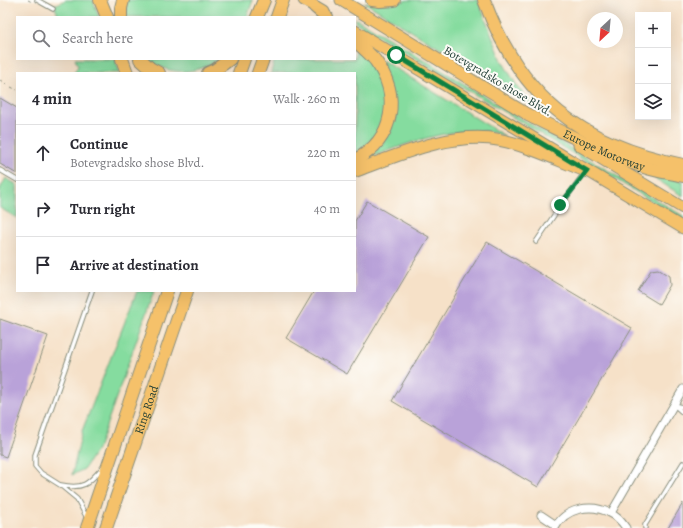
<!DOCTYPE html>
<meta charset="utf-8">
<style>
body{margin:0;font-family:Alegreya,serif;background:#f7f7f7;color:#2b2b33}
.controls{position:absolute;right:12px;top:12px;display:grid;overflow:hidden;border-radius:0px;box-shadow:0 4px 16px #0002}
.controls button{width:36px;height:36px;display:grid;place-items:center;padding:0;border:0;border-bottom:1px solid #e1e1e2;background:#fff;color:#2b2b33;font:20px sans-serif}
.compass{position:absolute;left:587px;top:12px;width:36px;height:36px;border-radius:50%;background:#fff;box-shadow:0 4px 16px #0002;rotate:206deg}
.stop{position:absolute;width:12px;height:12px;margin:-9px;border:3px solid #0b8043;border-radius:50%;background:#fff}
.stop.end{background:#0b8043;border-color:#fff;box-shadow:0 1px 4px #0008}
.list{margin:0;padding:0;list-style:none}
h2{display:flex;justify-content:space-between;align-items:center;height:52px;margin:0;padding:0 16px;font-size:17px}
h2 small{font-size:13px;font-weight:400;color:#7c7c81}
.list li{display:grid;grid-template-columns:26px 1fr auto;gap:12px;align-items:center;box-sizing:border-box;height:56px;padding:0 16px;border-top:1px solid #e1e1e2}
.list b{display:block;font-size:15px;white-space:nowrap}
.list p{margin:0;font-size:13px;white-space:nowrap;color:#7c7c81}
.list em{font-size:13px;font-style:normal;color:#7c7c81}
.icon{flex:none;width:22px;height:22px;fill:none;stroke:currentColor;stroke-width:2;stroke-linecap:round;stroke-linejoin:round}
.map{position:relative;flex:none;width:683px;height:528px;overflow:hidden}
.search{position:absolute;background:#fff;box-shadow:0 4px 16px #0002;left:16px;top:16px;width:340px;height:44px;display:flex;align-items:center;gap:10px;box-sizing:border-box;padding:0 14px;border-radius:0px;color:#7c7c81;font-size:15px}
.panel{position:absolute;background:#fff;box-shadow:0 4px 16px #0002;left:16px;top:72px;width:340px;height:220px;border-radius:0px}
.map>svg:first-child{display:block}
.green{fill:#85dc9f;stroke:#528c6a}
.building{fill:#b9a2d9}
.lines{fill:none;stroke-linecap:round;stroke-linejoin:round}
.lane-casing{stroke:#8a8f7e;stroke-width:5.5}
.street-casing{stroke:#8a8f7e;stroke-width:9}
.primary-casing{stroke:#8a8f7e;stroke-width:13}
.highway-casing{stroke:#8a8f7e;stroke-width:14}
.path{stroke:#8a8f7e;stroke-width:1;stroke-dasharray:3 3;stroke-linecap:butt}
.lane{stroke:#fff;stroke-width:3.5}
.street{stroke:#fff;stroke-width:7}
.primary{stroke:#f5c16b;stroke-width:11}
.highway{stroke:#f5c16b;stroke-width:12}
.route{stroke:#0b8043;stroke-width:5}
.labels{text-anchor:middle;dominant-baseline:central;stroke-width:4;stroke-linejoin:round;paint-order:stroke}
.street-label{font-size:12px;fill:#1f3d34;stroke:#fdfcf7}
</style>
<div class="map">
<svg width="683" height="528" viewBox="0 0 683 528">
<rect width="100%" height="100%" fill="#fdfcf7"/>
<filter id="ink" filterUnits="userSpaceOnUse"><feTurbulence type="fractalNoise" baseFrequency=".025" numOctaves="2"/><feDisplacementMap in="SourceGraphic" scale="8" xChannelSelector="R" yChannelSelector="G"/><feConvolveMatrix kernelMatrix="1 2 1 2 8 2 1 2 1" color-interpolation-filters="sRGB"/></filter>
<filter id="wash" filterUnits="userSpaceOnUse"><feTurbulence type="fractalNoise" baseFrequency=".012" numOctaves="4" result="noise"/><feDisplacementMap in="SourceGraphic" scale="16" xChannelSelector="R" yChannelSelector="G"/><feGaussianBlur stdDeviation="0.9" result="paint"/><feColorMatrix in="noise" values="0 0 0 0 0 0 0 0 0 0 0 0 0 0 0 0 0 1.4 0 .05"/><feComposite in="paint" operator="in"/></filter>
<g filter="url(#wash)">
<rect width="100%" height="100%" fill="#f6e1c8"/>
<path class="green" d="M66,0H93L99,17H59L54,5Z
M127,0H253L247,17H125Z
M408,0H478L502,61L517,86L536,108L364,2L391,4Z
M355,18L683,216V220L355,22Z
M355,49C360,54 367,58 371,63C394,94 389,134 355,153V73H271L275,59H355Z
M75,59H115L120,73H74L78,66Z
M148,59H219C196,74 171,77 148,59Z
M382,60L505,136C498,134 491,132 484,131C444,129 406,144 369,158L381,145L391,128Z
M646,173L683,181V196Z
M6,178L17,185V218L0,208V189Z
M137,291H154L99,446L84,469L72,475L82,431Z"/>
<g id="blocks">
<path class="building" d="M0,98L17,108V174L0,164Z
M367,201L429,237L347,374L286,338L314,291H355V221Z
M487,242L632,328L538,487L392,401Z
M658,269L669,276L670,285L659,304L638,291L651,270Z
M0,319L48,336L6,457L0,455Z
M683,503V528H668Z"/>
</g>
</g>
<g filter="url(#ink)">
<use href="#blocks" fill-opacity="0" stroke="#8a8f7e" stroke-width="1"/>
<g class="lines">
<g class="lane-casing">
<path id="lane" d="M37,0L53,9
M0,170L17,180
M536,242L561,205L585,172
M683,407L674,405L683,413
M61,485C84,490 89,483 103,467
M87,518L77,499L60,485L41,473L35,466V455L92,291
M645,528V525L683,463"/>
</g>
<g class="street-casing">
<path id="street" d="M611,513L683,389
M541,515L556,525
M555,528C565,508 591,503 610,513C617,516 622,522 626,528"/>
</g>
<g class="primary-casing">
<path id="primary" d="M304,0L323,11
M341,0L535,119
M355,31L683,228
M579,145L683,208"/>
</g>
<g class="highway-casing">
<g id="highway">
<path d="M100,0L107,17"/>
<path d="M372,0L380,1L394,0"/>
<path d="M484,0C521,100 581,144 683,165"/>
<path d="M315,7L327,17"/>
<path d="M121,17V8L123,0"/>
<path d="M257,17L264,0"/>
<path d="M277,17L283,0"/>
<path d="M355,41C362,47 369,53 375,60C401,95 395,139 355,160"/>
<path d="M122,59L127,73"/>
<path d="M140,59L150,68L159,73"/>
<path d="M208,73L215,70L230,59"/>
<path d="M239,73L244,59"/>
<path d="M258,73L263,59"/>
<path id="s1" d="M528,115C566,133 603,154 644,167C656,171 670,173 683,176"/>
<path d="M355,171C398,155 454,130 500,140C530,146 558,160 587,171"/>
<path d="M87,528L167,291"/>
<path id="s2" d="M106,528L187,291"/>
</g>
</g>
<path class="path" d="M28,0L32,2
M0,80L6,84
M11,87L17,90"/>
<use href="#lane" class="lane"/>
<use href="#street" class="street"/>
<use href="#primary" class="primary"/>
<use href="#highway" class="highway"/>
</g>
</g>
<g class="lines" filter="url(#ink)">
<path class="route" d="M396,55L587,171L560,205"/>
</g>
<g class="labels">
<g class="street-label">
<text transform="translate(498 81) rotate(31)">Botevgradsko shose Blvd.</text>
<text stroke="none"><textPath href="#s1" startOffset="84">Europe Motorway</textPath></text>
<text stroke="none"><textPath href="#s2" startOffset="125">Ring Road</textPath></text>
</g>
</g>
</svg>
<div class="controls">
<button>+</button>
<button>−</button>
<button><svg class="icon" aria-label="layers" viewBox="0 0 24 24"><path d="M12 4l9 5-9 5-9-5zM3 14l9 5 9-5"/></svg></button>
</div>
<svg class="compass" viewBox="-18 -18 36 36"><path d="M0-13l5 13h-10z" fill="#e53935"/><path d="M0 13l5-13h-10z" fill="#7c7c81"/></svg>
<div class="stop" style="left:396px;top:55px"></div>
<div class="stop end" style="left:560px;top:205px"></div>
<div class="search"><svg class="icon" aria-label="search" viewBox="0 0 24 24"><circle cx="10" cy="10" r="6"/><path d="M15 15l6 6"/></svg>Search here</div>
<section class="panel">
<h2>4 min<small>Walk · 260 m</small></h2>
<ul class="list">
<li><svg class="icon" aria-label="ahead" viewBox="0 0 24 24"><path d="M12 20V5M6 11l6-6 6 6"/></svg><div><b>Continue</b><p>Botevgradsko shose Blvd.</p></div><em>220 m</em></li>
<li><svg class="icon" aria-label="right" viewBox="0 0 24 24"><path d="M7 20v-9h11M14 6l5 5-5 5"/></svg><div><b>Turn right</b></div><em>40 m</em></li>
<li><svg class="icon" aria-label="arrive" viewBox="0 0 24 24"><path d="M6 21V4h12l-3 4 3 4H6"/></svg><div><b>Arrive at destination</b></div></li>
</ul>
</section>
</div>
